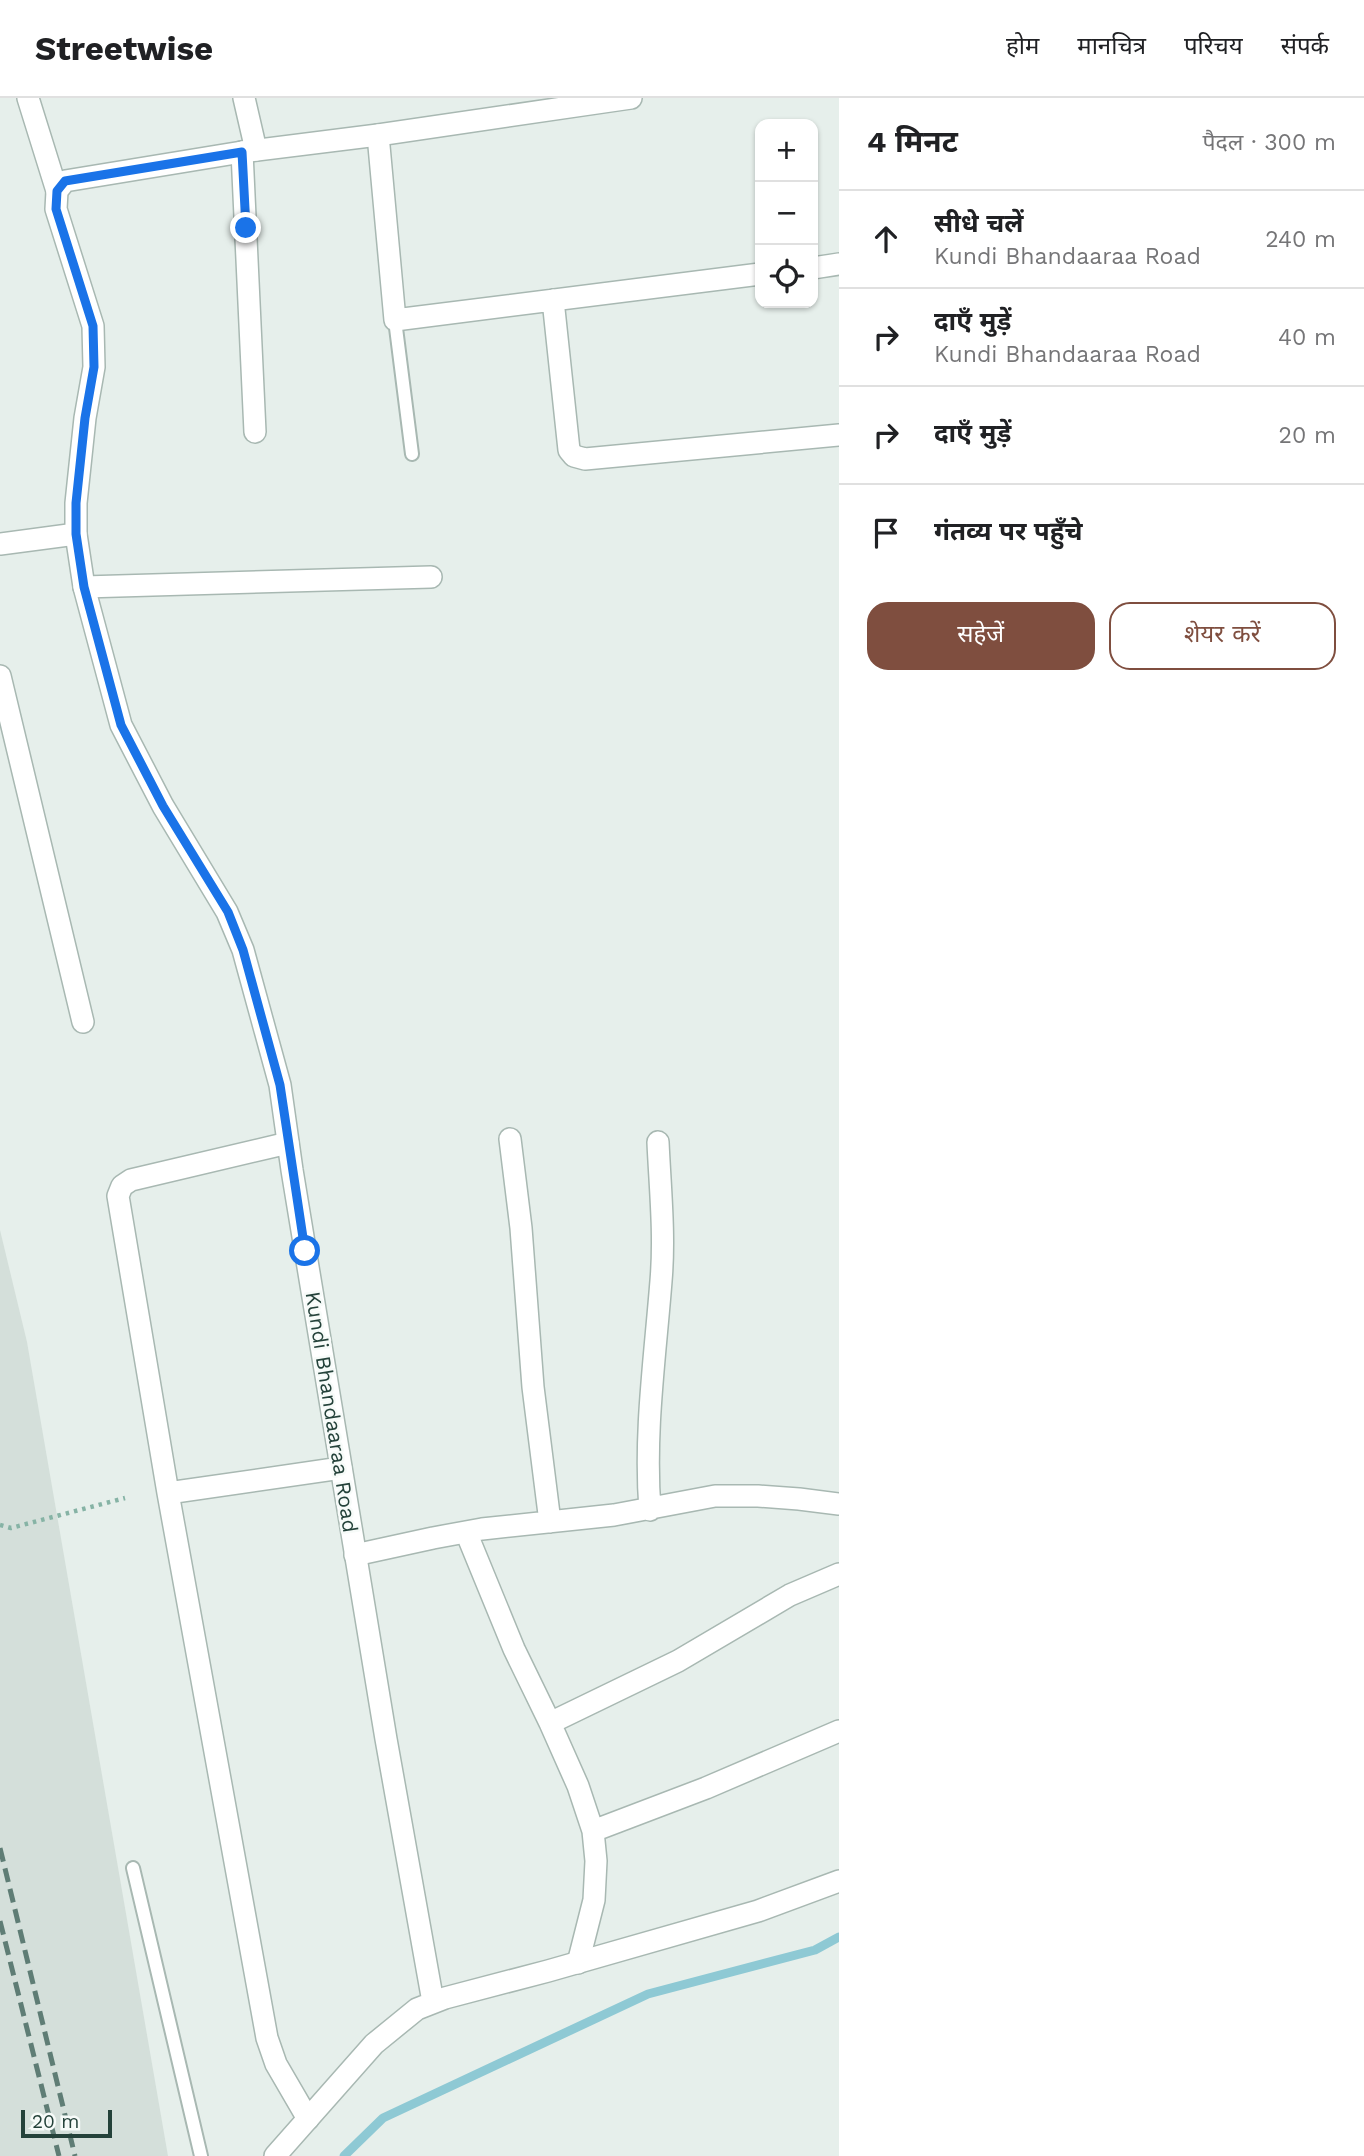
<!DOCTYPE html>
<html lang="hi">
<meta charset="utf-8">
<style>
body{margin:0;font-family:"Work Sans","Noto Sans Devanagari",sans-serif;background:#f2f2f2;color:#202124}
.controls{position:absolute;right:21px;top:21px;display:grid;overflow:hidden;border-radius:14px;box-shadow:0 2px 5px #0004}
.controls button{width:63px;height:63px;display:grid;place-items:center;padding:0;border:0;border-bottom:2px solid #e0e0e0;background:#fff;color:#202124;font:35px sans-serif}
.scale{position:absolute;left:21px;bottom:18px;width:91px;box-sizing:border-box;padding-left:7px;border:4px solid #24423a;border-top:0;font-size:19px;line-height:24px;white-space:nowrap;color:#24423a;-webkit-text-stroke:5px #f7fbf9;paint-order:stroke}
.stop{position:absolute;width:21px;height:21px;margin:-16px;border:5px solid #1a73e8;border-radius:50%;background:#fff}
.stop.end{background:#1a73e8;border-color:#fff;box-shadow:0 2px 7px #0008}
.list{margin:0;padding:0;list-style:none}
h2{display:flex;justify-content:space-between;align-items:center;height:91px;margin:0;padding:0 28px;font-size:30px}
h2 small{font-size:23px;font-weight:400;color:#757577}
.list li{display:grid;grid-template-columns:46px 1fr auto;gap:21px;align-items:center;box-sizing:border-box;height:98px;padding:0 28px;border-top:2px solid #e0e0e0}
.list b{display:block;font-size:26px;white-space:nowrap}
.list p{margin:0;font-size:23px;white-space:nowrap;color:#757577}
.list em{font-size:23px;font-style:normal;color:#757577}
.actions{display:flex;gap:14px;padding:21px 28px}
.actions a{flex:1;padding:16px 0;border:2px solid #7f4e3f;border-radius:21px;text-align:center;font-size:24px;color:#7f4e3f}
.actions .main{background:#7f4e3f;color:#fff}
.icon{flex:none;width:38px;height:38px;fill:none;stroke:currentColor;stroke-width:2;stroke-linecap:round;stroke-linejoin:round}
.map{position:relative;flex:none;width:839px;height:2058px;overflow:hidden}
header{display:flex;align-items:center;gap:42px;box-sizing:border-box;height:98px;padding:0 35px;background:#fff;border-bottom:2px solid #e0e0e0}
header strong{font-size:33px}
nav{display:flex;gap:38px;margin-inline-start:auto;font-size:24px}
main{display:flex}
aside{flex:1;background:#fff}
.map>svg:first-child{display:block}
.built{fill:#d4dfda}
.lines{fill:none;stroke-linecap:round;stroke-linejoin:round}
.stream{stroke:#8ec9d4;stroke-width:9}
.service-casing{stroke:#a8b8b2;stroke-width:16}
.minor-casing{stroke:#a8b8b2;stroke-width:24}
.tertiary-casing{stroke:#a8b8b2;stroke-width:24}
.path{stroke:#86b3a5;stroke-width:4.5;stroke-dasharray:3.5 5;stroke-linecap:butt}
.service{stroke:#fff;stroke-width:12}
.minor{stroke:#fff;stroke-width:21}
.tertiary{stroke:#fff;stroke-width:21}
.rail{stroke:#5f7d75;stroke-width:5;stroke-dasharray:14 7;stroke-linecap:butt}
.route{stroke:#1a73e8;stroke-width:9}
.labels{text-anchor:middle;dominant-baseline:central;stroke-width:5;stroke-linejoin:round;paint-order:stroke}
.street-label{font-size:21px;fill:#24423a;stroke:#f7fbf9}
</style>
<header>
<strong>Streetwise</strong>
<nav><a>होम</a><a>मानचित्र</a><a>परिचय</a><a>संपर्क</a></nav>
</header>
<main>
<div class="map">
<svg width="839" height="2058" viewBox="0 0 839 2058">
<rect width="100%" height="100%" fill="#e6efeb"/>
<path class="built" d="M0,1132L27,1244L168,2058H0Z"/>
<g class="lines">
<path class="stream" d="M344,2058L383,2020L648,1896L815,1852L839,1839"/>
<g class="service-casing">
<path id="service" d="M395,222L412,356
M133,1770L201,2058"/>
</g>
<g class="minor-casing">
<path id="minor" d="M28,0L57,93
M244,0L256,52
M378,37L395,222L760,176
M242,54L255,334
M813,170L839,166
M553,202L569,352L574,358L585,361L839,337
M0,446L76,436
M84,489L431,479
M0,578L83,924
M510,1041L521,1130L533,1289L550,1424
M288,1045L131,1082L122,1088L118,1098L168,1395L267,1940L276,1966L308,2021
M168,1395L341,1370
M650,1412C644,1335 655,1260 661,1183C665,1137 660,1089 658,1044
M466,1434L514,1551L550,1625L578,1688L593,1733L596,1763L594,1802L578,1865
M355,1457L433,1440L482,1431L614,1417L715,1398H758L799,1401L839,1406
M550,1625L678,1563L790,1497L839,1476
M593,1733L706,1690L839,1633"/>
</g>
<g class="tertiary-casing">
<path id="tertiary" d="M433,1904L386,1641L292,1072L280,987L243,852L227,814L163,708L121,627L84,489L76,436V405L85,320L94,269L93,228L56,111L57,93L65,83L242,54L378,37L631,0
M275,2058L374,1946L417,1911L445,1900L548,1873L758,1813L839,1783"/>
</g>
<path class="path" d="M0,1427L11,1430L125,1400"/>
<use href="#service" class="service"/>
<use href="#minor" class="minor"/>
<use href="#tertiary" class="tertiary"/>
<path class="rail" d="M0,1750L75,2058
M0,1823L59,2058"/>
</g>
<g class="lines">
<path class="route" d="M246,130L242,54L65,83L57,93L56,111L93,228L94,269L85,320L76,405V436L84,489L121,627L163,708L228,814L243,852L280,987L305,1153"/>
</g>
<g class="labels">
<g class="street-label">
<text transform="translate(332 1314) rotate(81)">Kundi Bhandaaraa Road</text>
</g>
</g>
</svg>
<div class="controls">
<button>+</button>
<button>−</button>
<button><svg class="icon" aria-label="locate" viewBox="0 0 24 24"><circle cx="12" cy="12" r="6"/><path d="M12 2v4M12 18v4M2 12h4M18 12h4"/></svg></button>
</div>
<div class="scale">20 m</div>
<div class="stop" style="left:305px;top:1153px"></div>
<div class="stop end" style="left:246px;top:130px"></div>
</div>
<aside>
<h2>4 मिनट<small>पैदल · 300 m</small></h2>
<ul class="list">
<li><svg class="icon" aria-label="ahead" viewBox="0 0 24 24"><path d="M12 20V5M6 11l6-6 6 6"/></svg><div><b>सीधे चलें</b><p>Kundi Bhandaaraa Road</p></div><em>240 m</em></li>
<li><svg class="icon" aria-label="right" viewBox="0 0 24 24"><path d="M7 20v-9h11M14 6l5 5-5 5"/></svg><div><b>दाएँ मुड़ें</b><p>Kundi Bhandaaraa Road</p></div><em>40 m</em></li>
<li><svg class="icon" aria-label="right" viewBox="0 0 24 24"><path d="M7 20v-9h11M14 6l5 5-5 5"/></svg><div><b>दाएँ मुड़ें</b></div><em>20 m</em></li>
<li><svg class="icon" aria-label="arrive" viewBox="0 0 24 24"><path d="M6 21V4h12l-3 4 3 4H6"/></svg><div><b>गंतव्य पर पहुँचे</b></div></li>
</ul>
<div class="actions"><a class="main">सहेजें</a><a>शेयर करें</a></div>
</aside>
</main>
